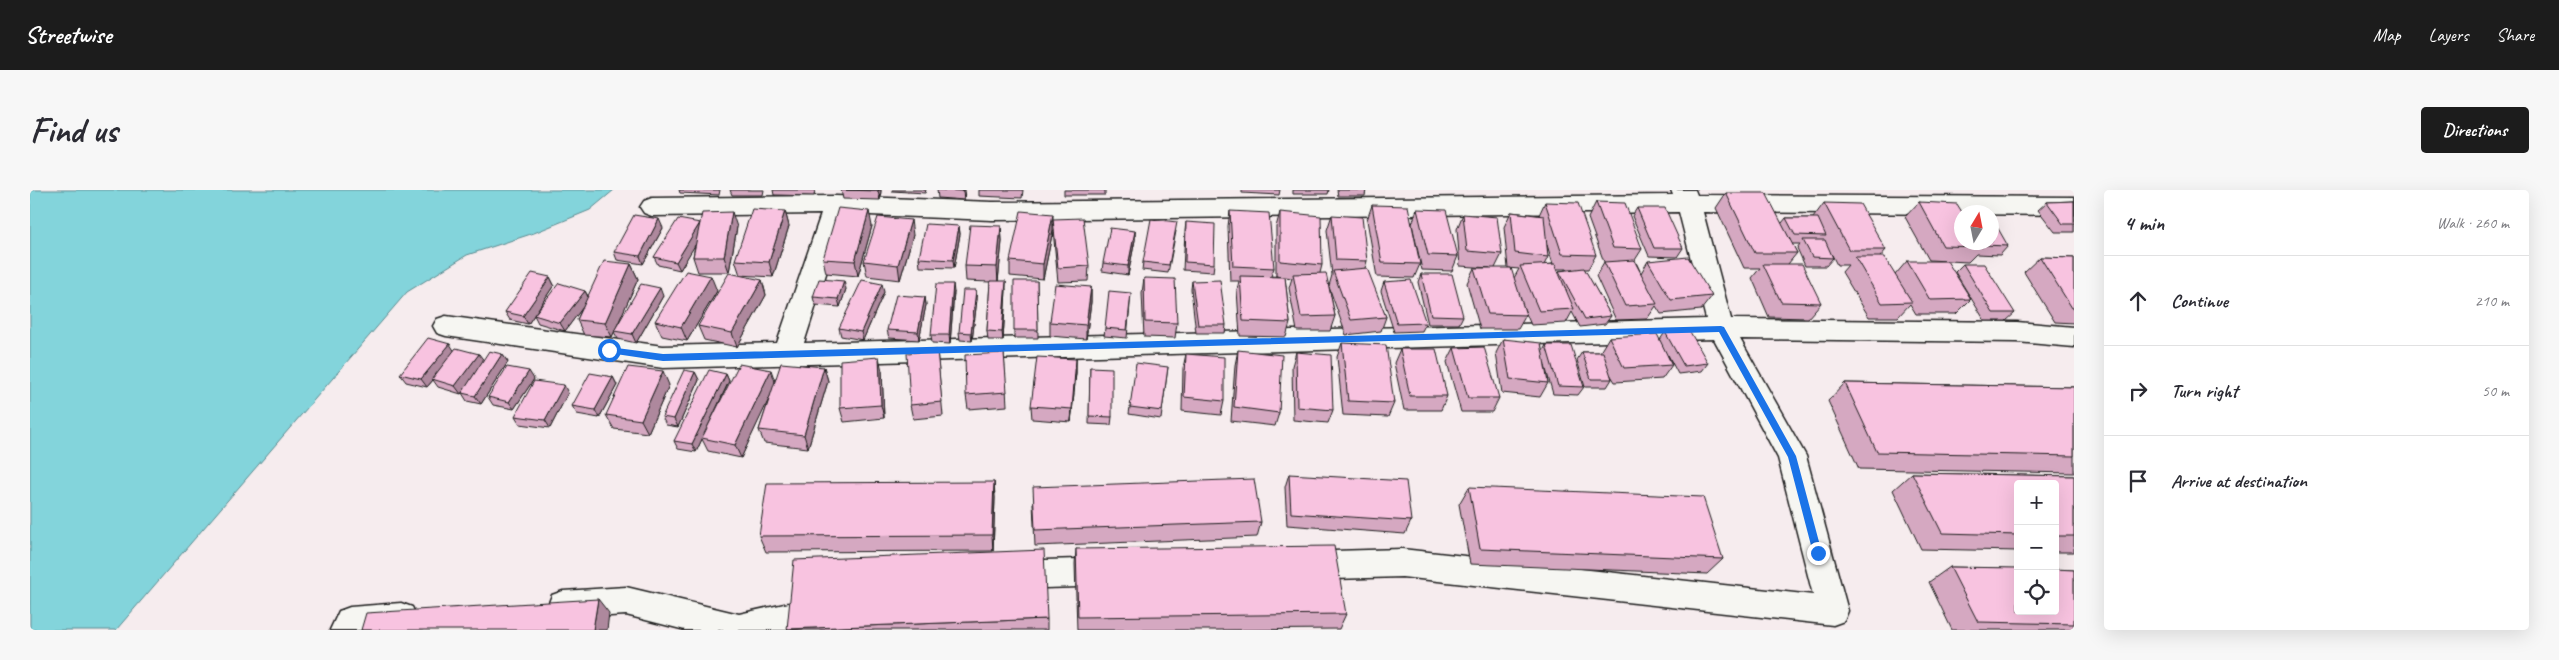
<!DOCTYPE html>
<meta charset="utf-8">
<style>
body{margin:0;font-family:Caveat,sans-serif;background:#f7f7f7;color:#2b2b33}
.controls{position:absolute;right:15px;bottom:15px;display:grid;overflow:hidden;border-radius:5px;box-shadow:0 5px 20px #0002}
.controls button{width:45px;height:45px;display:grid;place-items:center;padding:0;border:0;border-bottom:1px solid #e1e1e2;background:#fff;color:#2b2b33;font:25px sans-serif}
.compass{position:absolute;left:1924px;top:15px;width:45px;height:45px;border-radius:50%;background:#fff;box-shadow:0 5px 20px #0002;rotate:10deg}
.stop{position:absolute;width:15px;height:15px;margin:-11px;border:4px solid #1a73e8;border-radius:50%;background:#fff}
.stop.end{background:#1a73e8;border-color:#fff;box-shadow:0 1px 5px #0008}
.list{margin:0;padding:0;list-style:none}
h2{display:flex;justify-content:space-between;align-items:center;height:65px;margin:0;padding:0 20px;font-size:21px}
h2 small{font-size:16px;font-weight:400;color:#7c7c81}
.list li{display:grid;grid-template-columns:32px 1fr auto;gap:15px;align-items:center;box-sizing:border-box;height:90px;padding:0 20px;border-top:1px solid #e1e1e2}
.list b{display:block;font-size:19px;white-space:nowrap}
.list em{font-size:16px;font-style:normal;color:#7c7c81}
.icon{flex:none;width:28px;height:28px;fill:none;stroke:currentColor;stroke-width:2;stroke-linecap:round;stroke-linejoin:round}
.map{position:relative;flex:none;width:2044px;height:440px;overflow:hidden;border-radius:5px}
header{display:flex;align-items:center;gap:30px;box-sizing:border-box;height:70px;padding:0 25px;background:#1c1c1c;color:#fff}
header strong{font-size:24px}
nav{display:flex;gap:28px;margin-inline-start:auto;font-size:18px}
.intro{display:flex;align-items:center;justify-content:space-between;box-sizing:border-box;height:120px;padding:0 30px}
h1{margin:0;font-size:35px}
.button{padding:12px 22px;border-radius:5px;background:#1c1c1c;color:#fff;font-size:18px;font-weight:700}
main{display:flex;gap:30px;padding:0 30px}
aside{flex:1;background:#fff;border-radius:5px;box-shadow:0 5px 20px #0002}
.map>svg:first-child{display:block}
.water{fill:#83d4db;stroke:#5a8a8f}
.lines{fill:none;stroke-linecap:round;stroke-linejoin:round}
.minor-casing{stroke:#1c1c1c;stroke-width:3}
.minor{fill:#f6f6f2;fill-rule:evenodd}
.wall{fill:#d5a8c1;stroke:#1c1c1c;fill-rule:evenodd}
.shaded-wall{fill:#ae889d;stroke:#1c1c1c}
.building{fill:#f8c3e0;stroke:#1c1c1c}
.route{fill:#1a73e8}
</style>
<header>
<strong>Streetwise</strong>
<nav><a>Map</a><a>Layers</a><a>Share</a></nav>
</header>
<div class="intro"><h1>Find us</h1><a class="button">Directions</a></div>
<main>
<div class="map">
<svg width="2044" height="440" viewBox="0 0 2044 440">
<rect width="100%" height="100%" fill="#f6ecee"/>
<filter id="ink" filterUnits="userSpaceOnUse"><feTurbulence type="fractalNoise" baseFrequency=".02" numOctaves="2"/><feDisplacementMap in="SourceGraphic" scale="10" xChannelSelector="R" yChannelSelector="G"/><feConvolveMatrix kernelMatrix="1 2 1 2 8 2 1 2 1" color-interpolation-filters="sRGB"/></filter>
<g filter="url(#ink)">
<path class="water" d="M0,0H584L560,20L504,43L437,65L377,102L86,440H0Z"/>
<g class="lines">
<g class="minor-casing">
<path id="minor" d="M1641,0H1665L1667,5L2044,7V25L1673,22L1701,129L1987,132L2044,137V157L1987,152L1710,149L1776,266L1818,421L1814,431L1803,435L1372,387L1269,390L1258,386L1254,376L1258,366L1269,362L1372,359L1783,405L1748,268L1684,149L633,178L416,146L407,143L403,136L407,129L416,126L633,156L747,153L791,24L622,26L614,23L610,17L614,11L622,8L806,6L962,12L1643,5ZM1649,22L1676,129L774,153L815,24L962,30Z
M1084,368L1095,372L1099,382L1095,392L1084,396L979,399L968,395L964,385L968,375L979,371Z
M596,397L709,424L795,405L806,409L810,419L806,429L766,440H655L596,425L533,429L522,425L518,415L522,405L533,401Z
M371,413L382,417L387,427L382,437L375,440H300L309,421L320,417Z"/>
</g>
<use href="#minor" class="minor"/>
</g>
<path class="wall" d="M649,0H690L689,5L650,3Z
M700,0H734L733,5H702Z
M743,0H785L784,6L744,5Z
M811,0H851L850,10L813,9Z
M862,0H896L895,3L862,1Z
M907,0H935L934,10L908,8Z
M949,0H993L992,8L949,6Z
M1034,0H1075V5H1034Z
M1212,0H1250L1249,5L1212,3Z
M1263,0H1299L1298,4H1263Z
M1307,0H1336L1335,6H1308Z
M1696,3L1752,33L1756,28H1783L1794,13L1856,60L1850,67L1865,85L1877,71L1941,109L1926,124H1886L1880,114L1868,127H1839L1812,82L1818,75H1807L1802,65L1803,68L1796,76H1775L1767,58L1770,54H1762L1767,63L1758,74L1791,113L1778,128L1739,127L1722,88L1730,78H1714L1686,18Z
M2044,11V42H2025L2008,20L2017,12Z
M1515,12L1566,65L1558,79H1554L1581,126L1575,134L1550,137L1542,122L1536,133L1501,135L1492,114L1496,125L1488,139H1450L1437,93L1444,78H1460L1430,76L1427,39L1433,24L1472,64L1465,78L1484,88L1489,79L1478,78L1474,37L1481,22L1509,25ZM1517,55L1523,74L1514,75L1518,67ZM1527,79H1543L1529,81L1528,82Z
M1566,12L1612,59L1605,70L1611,83L1618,71L1682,106L1671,120L1631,124L1626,116L1617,129L1586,130L1566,86L1574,72L1558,28Z
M1889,12L1932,22L1978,56L1970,65L1946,64L1938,72L1899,70L1875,27Z
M1342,15L1390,74L1384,88L1347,87L1337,30Z
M1607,18L1653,58L1647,67L1619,66L1602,26Z
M1387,19L1428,66L1422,81L1392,80L1382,34Z
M755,21L759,36L743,87L710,85L705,70Z
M1200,21L1244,78L1241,86L1253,87L1246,86V37L1250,22L1292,75L1290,83L1299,96L1302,85L1297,40L1302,25L1337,71L1335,78L1356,127L1351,141L1316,145L1299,97L1305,126L1300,141H1267L1259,98L1262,88L1255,87L1260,133L1256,147L1210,146L1207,100L1209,91H1200L1198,36Z
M1023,29L1059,76L1058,91L1028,92L1023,40L1013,89L980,86V71Z
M1156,32L1184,74L1183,82L1153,80L1155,41Z
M670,33L707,37L699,82H668L663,67L665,54L650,80L628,75L624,67Z
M842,36L828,86L796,83L793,69Z
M929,36L930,44L924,78L890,77L889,68Z
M971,36L972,51L968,91L976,99L973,150H958L957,141L960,92L936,91L935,76Z
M633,38L613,74L587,70L584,62Z
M1105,41V50L1098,85L1072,81L1073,73Z
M1146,41L1138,83L1112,80L1113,72Z
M883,45L870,90L837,86L834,71Z
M2010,67L2044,68V133L2025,132L1994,82Z
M601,74L608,89L587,135L633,106L606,153L588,149L584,142L582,147L554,145L547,130L552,118L535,141L508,133L504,125L498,134L480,130L475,122L520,87L524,95L508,119L555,101L558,106Z
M1933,74L1985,123L1976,131H1955L1925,82Z
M1391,84L1433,126L1429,134H1398L1388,92Z
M1114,88L1147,133L1145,148L1114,147L1112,103Z
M732,90L736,105L707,157L674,150L668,136Z
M1007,91L1008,148H984V140Z
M1162,91L1196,135L1195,143H1166L1161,99Z
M1354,92L1396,133L1392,141L1364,142L1351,101Z
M1061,97V112L1056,149L1020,146V132Z
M816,99L810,117L785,115L783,107Z
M687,101L657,151L632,146L625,131Z
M854,102L833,150L811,146L809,138Z
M924,102L920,154L902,153L901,145Z
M1101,103L1097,148L1074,146L1075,138Z
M895,107L896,115L889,150L859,148L857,140Z
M947,109L942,151L930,150L929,142Z
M1635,142L1678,173L1672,181L1648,184L1638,165L1642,175L1632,189L1585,192L1580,184L1582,189L1577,197H1555L1547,170L1552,162H1570L1579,147L1630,150Z
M1473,149L1513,161L1516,155L1554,197L1548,205L1523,204L1515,176L1518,193L1510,207L1472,203L1466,163Z
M1312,153L1364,213L1358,227L1313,225L1307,167Z
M1424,158L1469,208L1462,222H1431L1417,172Z
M1370,159L1417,206L1411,220H1374L1364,173Z
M425,160L453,170L472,164L478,172L451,214L437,211L432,203L435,199L431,204L408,197L403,190L397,197L376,192L370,184Z
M907,160L913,226L883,229L880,215Z
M1208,160L1249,223L1245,236L1201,231L1205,175Z
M1266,162L1303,220L1298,233L1263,230L1262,176Z
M974,163L977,216L938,219L936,205Z
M1156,164L1194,211L1191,225L1152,221L1153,178Z
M1046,169V183L1041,232L1002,229L1001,216Z
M794,177L798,191L778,258L734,253L729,240L741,203L711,268L678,261L672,249L666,262L648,259L644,251L696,184L699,191L689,213L745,192Z
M1060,177L1082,227L1081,235L1059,234Z
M1138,177L1131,229L1099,224L1100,217Z
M852,181L854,228L814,232L810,218Z
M665,182L669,190L648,237L636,235L632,227Z
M583,187L587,195L569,228L547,224L542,216Z
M504,189L484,219L463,215L458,207Z
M1815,193L2044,197V283L1829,279L1798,211Z
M639,195L618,243L584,239L576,225Z
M538,203L520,238L490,234L485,226Z
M1882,283L2044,286V362H2025V294H1988V361L1891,359L1863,300Z
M1259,284L1381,331L1375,344L1257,335L1255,297Z
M964,292L965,308L963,361L736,362L729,346Z
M1439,297L1693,369L1677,384L1440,374L1429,314Z
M1003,313L1231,332L1227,347L1005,356Z
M1046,359L1316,424L1309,439L1187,440H1047L1045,374Z
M1920,377L2044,380V440H1922L1899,392Z
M1017,429V440H758L757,439Z"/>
<path class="shaded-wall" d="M849,0H851L850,10L848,1Z
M933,0H935L934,10L933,1Z
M755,21L759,36L743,87L739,72Z
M839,21L842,36L828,86L825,71Z
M702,22L707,37L699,82L694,67Z
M1023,24V40L1013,89V74Z
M629,29L633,38L613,74L610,66Z
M881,30L883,45L870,90L868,75Z
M670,33L673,42L650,80L646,72Z
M929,36L930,44L924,78L923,70Z
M971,36L972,51L968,92L967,77Z
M1105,41V50L1098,85V76Z
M601,74L608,89L582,147L575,133Z
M681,86L687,101L657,151L651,137Z
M520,87L524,95L498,134L493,126Z
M732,90L736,105L707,157L702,143Z
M814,91L816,99L810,117L808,109Z
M976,91V99L973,150L972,142Z
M852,94L854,102L833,150L831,142Z
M923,94L924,102L920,154L919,145Z
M1061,97V112L1056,149V135Z
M630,98L633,106L606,153L602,144Z
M946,100L947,109L942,151L941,143Z
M555,101L559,109L535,141L530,133Z
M895,107L896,115L889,150L888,142Z
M420,154L425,162L402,189L403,190L397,197L391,189Z
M449,164L455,172L431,204L425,196Z
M472,164L478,172L451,214L445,206Z
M849,167L852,181L854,228L851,215Z
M1046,169V183L1041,232L1042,219Z
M794,177L798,191L778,258L774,245Z
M741,180L746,194L711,268L705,255Z
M499,181L504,189L484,219L479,212Z
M633,181L639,195L618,243L611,230Z
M665,182L669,190L648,237L644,229Z
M696,184L699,191L666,262L662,254Z
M583,187L587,195L569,228L565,220Z
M534,195L538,203L520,238L515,230Z
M964,292L965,308L963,361L962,345Z
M568,409L579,423L577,440H563Z"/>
<path class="building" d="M811,0H849L848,1Z
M913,0H933V1Z
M1696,3H1736L1767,63H1725Z
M2044,11V34H2033L2017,12Z
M1515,12L1548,13L1566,65L1532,64Z
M1566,12L1595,13L1612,59L1583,58Z
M1889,12L1927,14L1932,22V52H1950L1953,57L1913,56Z
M1794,13L1830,14L1856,60H1819Z
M1342,15L1378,16L1390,74L1352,73Z
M808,18L839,21L825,71L793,69Z
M1607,18H1635L1653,58H1624Z
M722,19L755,21L739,72L705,70Z
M1387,19L1416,20L1428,66L1398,65Z
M991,21L1023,24L1013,74L980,71Z
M1200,21L1239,23L1244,78L1203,76Z
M702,22L694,67H663L672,23Z
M1250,22L1291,26L1292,75L1250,71Z
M1481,22L1514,26L1518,67L1485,63Z
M1433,24L1467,27L1472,64L1437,61Z
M604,25L629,29L610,66L584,62Z
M1302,25L1332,27L1337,71L1306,70Z
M848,27L881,30L868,75L834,71Z
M1053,28L1059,76L1028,78L1023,29Z
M1756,28H1788L1796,46L1765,45Z
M1962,28L1978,56L1952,55L1950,52H1962Z
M648,29L670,33L646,72L624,67Z
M1121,29L1147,32L1139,75L1113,72Z
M1156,32L1185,34L1184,74L1155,72Z
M896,34L929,36L923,70L889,68Z
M940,35L971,36L967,77L935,76Z
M1080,38L1105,41L1098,76L1073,73Z
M1773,50H1795L1803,68L1782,67Z
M1658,67L1682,106L1641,110L1618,71Z
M1825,67H1854L1882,112L1852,113Z
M2010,67L2044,68V118H2042Z
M1604,70L1627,114L1595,116L1574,72Z
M574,71L601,74L575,133L547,130Z
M1877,71H1917L1941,109L1900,110Z
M1525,74L1544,119L1509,121L1490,76Z
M1733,74H1772L1791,113L1751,112Z
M1933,74H1954L1985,123H1963Z
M1337,78L1356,127L1321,130L1303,81Z
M1444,78H1481L1496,125L1458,124Z
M1554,78L1581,126L1555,129L1529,81Z
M656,81L681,86L651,137L625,131Z
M502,83L520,87L493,126L475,122Z
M699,83L732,90L702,143L668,136Z
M1296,83L1305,126L1271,127L1263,84Z
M1391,84H1422L1433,126L1401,125Z
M1210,86L1255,87L1260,133L1213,131Z
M1114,88L1145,89L1147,133L1115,132Z
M789,89L814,91L808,109L783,107Z
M832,90L852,94L831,142L809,138Z
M1190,90L1196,135H1168L1162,91Z
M1381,90L1396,133L1367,134L1354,92Z
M960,91H976L972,142L957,141Z
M984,91H1007L1008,140H984Z
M529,93L555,101L530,133L504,125Z
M611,94L630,98L602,144L584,141Z
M906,94H923L919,145H901Z
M1025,94L1061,97L1056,135L1020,132Z
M933,100H946L941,143L929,142Z
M1079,101L1101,103L1097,140L1075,138Z
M866,105L895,107L888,142L857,140Z
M1659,140L1678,173L1654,176L1635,142Z
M1627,144L1642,175L1594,178L1579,147Z
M398,148L420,154L391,189L370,184Z
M1473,149L1511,153L1518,193L1480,189Z
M1312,153L1356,155L1364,213L1318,211Z
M1516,155H1541L1554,197L1528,196Z
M1454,157L1469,208H1438L1424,158Z
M426,158L449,164L425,196L402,189Z
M1370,159H1406L1417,206H1380Z
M907,160L912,212L880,215L877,163Z
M1208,160L1252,165L1249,223L1204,217Z
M459,161L472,164L445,206L432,203Z
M1266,162L1301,165L1303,220L1267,217Z
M1552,162H1573L1582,189H1561Z
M974,163L977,202L936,205L935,165Z
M1156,164L1194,167V211L1154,207Z
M849,167L851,215L810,218V170Z
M1007,167L1046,169L1042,219L1001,216Z
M751,173L794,177L774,245L729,240Z
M1106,173L1138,177L1132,221L1100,217Z
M709,174L741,180L705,255L672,248Z
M477,177L499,181L479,212L458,207Z
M598,177L633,181L611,230L576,225Z
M1060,177L1082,178V227L1059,226Z
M654,180L665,182L644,229L632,227Z
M679,180L696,184L662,254L644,251Z
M560,183L583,187L565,220L542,216Z
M504,191L534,195L515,230L485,226Z
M1815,193L2044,197V266L1847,262Z
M1882,283L2044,286V346H2025V294H1988V345L1912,343Z
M1259,284L1376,291L1381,331L1261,323Z
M1224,289L1231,332L1005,340L1003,297Z
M964,292L962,345L729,346L737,293Z
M1439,297L1673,307L1693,369L1450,359Z
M1304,356L1316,424L1048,427L1046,359Z
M1014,360L1017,429L757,439L764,370Z
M1920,377L1988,378V421H2025V379L2044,380V434L1948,432Z
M568,409L563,440H331L336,423Z"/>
</g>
<path class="route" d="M1691,136L1694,137L1766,266L1792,363L1791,366L1788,367L1783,363L1758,267L1689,142L633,171L579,163L575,160L579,157L633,164Z"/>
</svg>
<div class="controls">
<button>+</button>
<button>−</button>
<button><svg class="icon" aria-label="locate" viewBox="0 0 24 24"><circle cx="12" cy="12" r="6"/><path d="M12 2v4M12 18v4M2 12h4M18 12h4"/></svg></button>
</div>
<svg class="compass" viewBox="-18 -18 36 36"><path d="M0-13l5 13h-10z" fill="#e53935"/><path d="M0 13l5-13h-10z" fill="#7c7c81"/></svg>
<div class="stop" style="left:579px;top:160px"></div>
<div class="stop end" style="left:1788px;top:363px"></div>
</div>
<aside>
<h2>4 min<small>Walk · 260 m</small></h2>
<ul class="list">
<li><svg class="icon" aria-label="ahead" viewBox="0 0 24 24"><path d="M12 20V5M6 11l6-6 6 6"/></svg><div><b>Continue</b></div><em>210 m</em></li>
<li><svg class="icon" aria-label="right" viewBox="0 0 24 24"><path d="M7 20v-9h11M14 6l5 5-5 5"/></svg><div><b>Turn right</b></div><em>50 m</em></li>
<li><svg class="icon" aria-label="arrive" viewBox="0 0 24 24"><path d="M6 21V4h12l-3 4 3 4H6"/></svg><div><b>Arrive at destination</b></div></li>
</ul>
</aside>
</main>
